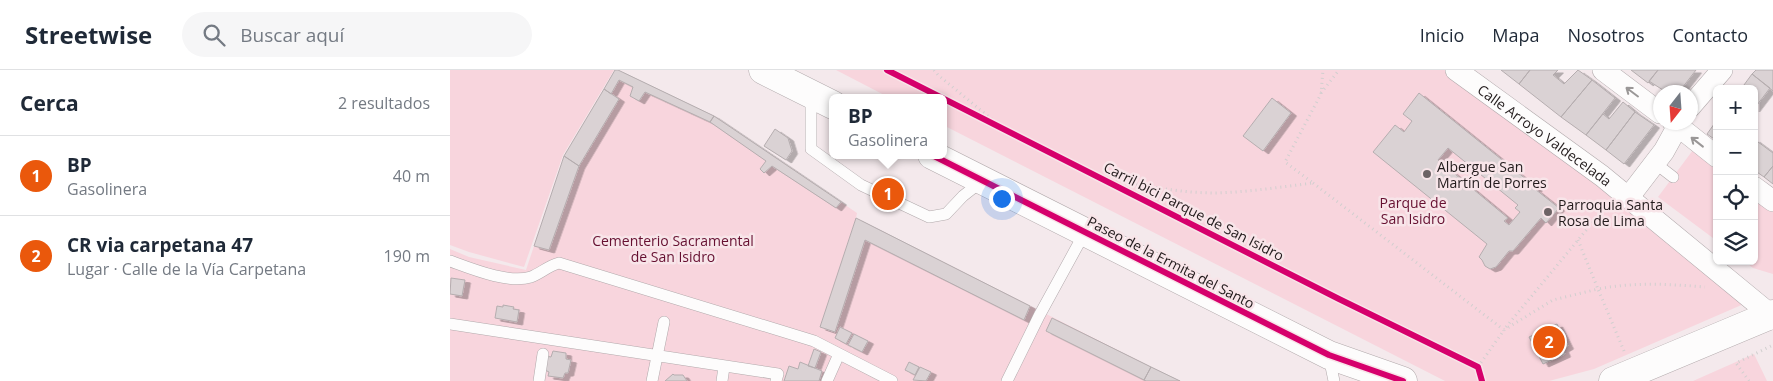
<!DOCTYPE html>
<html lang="es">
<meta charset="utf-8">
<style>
body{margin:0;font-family:"Open Sans",sans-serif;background:#f6f6f7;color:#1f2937}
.controls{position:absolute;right:15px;top:15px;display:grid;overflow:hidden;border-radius:8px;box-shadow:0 1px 4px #0004}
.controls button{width:45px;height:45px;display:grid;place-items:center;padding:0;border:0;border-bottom:1px solid #e0e1e3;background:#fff;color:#1f2937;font:25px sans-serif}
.compass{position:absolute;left:1203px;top:15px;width:45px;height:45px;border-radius:50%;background:#fff;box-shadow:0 1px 4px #0004;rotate:197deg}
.you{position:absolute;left:551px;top:128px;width:18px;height:18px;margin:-12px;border:4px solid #fff;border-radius:50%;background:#1a73e8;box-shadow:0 0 0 8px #1a73e833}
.badge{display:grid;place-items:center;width:32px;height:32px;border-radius:50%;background:#ea580c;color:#fff;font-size:16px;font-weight:700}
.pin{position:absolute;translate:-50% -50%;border:2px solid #fff;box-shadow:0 1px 5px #0006}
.popup{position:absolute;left:379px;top:24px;width:118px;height:65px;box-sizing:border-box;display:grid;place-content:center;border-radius:8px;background:#fff;filter:drop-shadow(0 1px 4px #0005);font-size:16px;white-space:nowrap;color:#747a83}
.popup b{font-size:19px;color:#1f2937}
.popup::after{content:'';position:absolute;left:50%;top:100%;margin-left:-10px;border:10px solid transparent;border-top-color:#fff}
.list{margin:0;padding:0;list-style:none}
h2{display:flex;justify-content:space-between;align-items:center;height:65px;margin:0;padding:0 20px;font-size:21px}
h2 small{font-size:16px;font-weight:400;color:#747a83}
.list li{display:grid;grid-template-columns:32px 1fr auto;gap:15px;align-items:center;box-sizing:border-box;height:80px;padding:0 20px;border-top:1px solid #e0e1e3}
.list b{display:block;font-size:19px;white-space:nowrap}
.list p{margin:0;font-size:16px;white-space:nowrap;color:#747a83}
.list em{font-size:16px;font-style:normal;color:#747a83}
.icon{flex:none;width:28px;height:28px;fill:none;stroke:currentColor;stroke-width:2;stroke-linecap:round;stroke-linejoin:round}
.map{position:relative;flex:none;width:1323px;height:311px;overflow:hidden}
header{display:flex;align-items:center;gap:30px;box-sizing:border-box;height:70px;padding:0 25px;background:#fff;border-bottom:1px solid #e0e1e3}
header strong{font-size:24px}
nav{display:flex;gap:28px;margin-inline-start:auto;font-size:18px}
.search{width:350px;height:45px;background:#f6f6f7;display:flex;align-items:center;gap:12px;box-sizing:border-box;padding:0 18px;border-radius:28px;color:#747a83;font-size:19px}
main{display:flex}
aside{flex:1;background:#fff}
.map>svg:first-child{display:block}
.green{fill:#f8d5dd}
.building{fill:#dad2d4;stroke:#b5adaf;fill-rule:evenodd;filter:url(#shadow)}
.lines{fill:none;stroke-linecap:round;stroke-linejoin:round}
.service-casing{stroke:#b1a9ab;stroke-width:12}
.minor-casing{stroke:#b1a9ab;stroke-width:22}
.tertiary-casing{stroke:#b1a9ab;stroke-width:29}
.path{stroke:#d1cfcf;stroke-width:3;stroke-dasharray:1 4;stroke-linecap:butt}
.service{stroke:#fdfcfc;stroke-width:11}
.minor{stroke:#fdfcfc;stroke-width:21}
.tertiary{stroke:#fdfcfc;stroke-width:28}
.cycleway-casing{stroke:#f8e5e9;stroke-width:9}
.cycleway{stroke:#d6006c;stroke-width:6}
.oneway{stroke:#9a9797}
.poi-dot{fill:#6c6365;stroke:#f8e5e9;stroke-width:2}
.labels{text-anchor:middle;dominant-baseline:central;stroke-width:5;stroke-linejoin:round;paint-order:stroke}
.street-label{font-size:14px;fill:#221b1c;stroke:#f8e5e9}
.poi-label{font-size:14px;fill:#221b1c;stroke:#f8e5e9;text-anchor:start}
.park-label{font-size:14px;fill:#661031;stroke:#f8e5e9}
</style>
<header>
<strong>Streetwise</strong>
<div class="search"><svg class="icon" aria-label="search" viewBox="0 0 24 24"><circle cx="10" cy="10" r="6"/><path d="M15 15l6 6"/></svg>Buscar aquí</div>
<nav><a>Inicio</a><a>Mapa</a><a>Nosotros</a><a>Contacto</a></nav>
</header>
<main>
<aside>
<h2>Cerca<small>2 resultados</small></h2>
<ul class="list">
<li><span class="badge">1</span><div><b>BP</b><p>Gasolinera</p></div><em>40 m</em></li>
<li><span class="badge">2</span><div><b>CR via carpetana 47</b><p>Lugar · Calle de la Vía Carpetana</p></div><em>190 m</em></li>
</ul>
</aside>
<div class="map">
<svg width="1323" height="311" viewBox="0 0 1323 311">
<defs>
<filter id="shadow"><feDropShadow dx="5.5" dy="3" stdDeviation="0" flood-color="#0004"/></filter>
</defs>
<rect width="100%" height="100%" fill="#f4e9ec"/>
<path class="green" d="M0,0H164L113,85L74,197L19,182L0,175Z
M165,0L264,46L407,143L406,148L729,311H0V179L19,187L76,200L114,86Z
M386,0H1006L1303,230L1144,299L1099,311H995L493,55V28H440Z
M1243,80L1267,99V171L1208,127Z
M1304,128L1323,142V204L1303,198L1294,191H1304Z
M1304,284L1317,311H1243Z"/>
<path class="building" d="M165,0H168L264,46L260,52L195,22L189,31L180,26L183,17L169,10L161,24L154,19Z
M1051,0H1080L1069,14Z
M1080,0H1108L1103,5L1114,14L1128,0L1142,10L1111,47L1069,14Z
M1181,0H1208L1198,13Z
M1208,0H1246L1229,22H1216L1199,11Z
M1306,0H1323V21L1302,4Z
M1302,4L1320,18L1304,39V19H1291Z
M1142,10L1165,28L1136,65L1111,47Z
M154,19L169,29L129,96L114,86Z
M969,23L1087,118L1085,119L1109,138L1096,153L1091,148L1063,181H1059L1046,197L1040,199L1035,196L1032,190L1029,187L1037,174L923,82L945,55L954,62L962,51L953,44ZM998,78L1068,135L1065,138L1070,142L1059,155L1054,151L1058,148L988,90Z
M822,28L841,43L813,81L793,66Z
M1173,32L1185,42L1156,80L1136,65L1153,44L1159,49Z
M1185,42L1204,55L1174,94L1156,80Z
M264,46L391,132L386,138L322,96L314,103L310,99L316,91L260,52Z
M1267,50V71L1257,64Z
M325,59L338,68L342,81L336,90L314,76Z
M1304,69L1323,83V96L1314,107L1304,100Z
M114,86L129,96L99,180L84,176Z
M1323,96V114L1314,107Z
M406,148L580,236L574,250L415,170L385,262L370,257Z
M1,208L15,210L12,226L0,224Z
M53,235L64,237L63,239L69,240L67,252L45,248L47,236L53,237Z
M602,248L701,297L694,310L596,261Z
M1107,254L1118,276L1113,279L1115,284L1093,294L1079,267Z
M390,257L402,263L396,274L385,268Z
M404,264L418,271L412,282L398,275Z
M364,279L371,282L365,298L358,296Z
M103,281L116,283V289L121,290L118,303H115L113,308L98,306L99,302L95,300L96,286L101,287Z
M350,292L372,301L369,311H334L339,296L348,299Z
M459,292L469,297L465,305L455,300Z
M470,297L481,302L476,311L463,310Z
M701,297L730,311H696L694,310Z
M223,304L224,305H233L237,311H215Z"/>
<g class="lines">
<g class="service-casing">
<path id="service" d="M361,26V79L411,115L479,147L496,144L513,126L532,111
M1205,93L1223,107
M0,191C22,199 58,214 81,207C91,203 98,196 109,193L364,271L442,311
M0,254L328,304L326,311
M879,287L884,311
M89,311L93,284
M202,311L214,252
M272,311L274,297
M377,311L389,284
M557,311L589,246L635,162"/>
</g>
<g class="minor-casing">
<g id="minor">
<path id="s1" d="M1006,0L1152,106L1321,245L1323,249"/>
<path d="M1153,0L1210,43"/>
<path d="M1240,37L1272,0"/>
<path d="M1223,52L1267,87"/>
<path d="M1304,117L1323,131"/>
<path d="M1178,128L1214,81L1230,52"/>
</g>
</g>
<g class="tertiary-casing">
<path id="tertiary" d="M313,0L383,35
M482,85L879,285L953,311
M1163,311L1323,244"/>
</g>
<path class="path" d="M484,0L488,5L550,56
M871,23L889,0
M647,106C686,114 726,123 766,123C799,122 831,117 863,113L835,92L871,24L873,0
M863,113L1054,260L1028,297
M1128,170L1148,219C1184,212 1219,214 1255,217
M1056,257L1157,135
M1054,260L1103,230L1148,219L1174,281
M1299,311L1286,293L1323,275"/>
<use href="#service" class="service"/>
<use href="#minor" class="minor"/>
<use href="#tertiary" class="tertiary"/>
<g class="cycleway-casing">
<path id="cycleway" d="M437,0L889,229L1028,297L1032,311
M482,85L879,285L953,311"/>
</g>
<use href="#cycleway" class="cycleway"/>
</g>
<defs><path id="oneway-shaft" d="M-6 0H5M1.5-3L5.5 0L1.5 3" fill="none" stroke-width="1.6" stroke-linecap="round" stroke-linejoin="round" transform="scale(1.25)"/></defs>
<g class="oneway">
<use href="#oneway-shaft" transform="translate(1182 22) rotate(-143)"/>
<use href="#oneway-shaft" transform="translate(1247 72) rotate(-142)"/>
</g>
<g class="poi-dot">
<circle cx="977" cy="104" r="5"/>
<circle cx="1098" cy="142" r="5"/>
</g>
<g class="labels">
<g class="street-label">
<text stroke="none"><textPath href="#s1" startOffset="110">Calle Arroyo Valdecelada</textPath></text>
<text transform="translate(744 141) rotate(27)">Carril bici Parque de San Isidro</text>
<text transform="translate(721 192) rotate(27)">Paseo de la Ermita del Santo</text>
</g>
<g class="poi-label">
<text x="987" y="96">Albergue San<tspan x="987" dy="16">Martín de Porres</tspan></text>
<text x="1108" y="134">Parroquia Santa<tspan x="1108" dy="16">Rosa de Lima</tspan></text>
</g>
<g class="park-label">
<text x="963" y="132">Parque de<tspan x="963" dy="16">San Isidro</tspan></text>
<text x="223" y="170">Cementerio Sacramental<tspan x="223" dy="16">de San Isidro</tspan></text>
</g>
</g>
</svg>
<div class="controls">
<button>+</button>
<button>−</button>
<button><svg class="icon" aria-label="locate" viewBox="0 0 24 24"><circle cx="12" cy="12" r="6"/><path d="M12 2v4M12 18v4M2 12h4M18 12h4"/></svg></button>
<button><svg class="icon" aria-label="layers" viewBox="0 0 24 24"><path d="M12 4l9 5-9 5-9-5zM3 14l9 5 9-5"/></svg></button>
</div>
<svg class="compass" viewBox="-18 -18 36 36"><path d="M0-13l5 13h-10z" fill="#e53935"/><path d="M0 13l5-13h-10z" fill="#747a83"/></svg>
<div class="you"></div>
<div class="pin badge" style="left:438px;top:124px">1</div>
<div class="popup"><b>BP</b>Gasolinera</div>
<div class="pin badge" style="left:1099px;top:272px">2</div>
</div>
</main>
